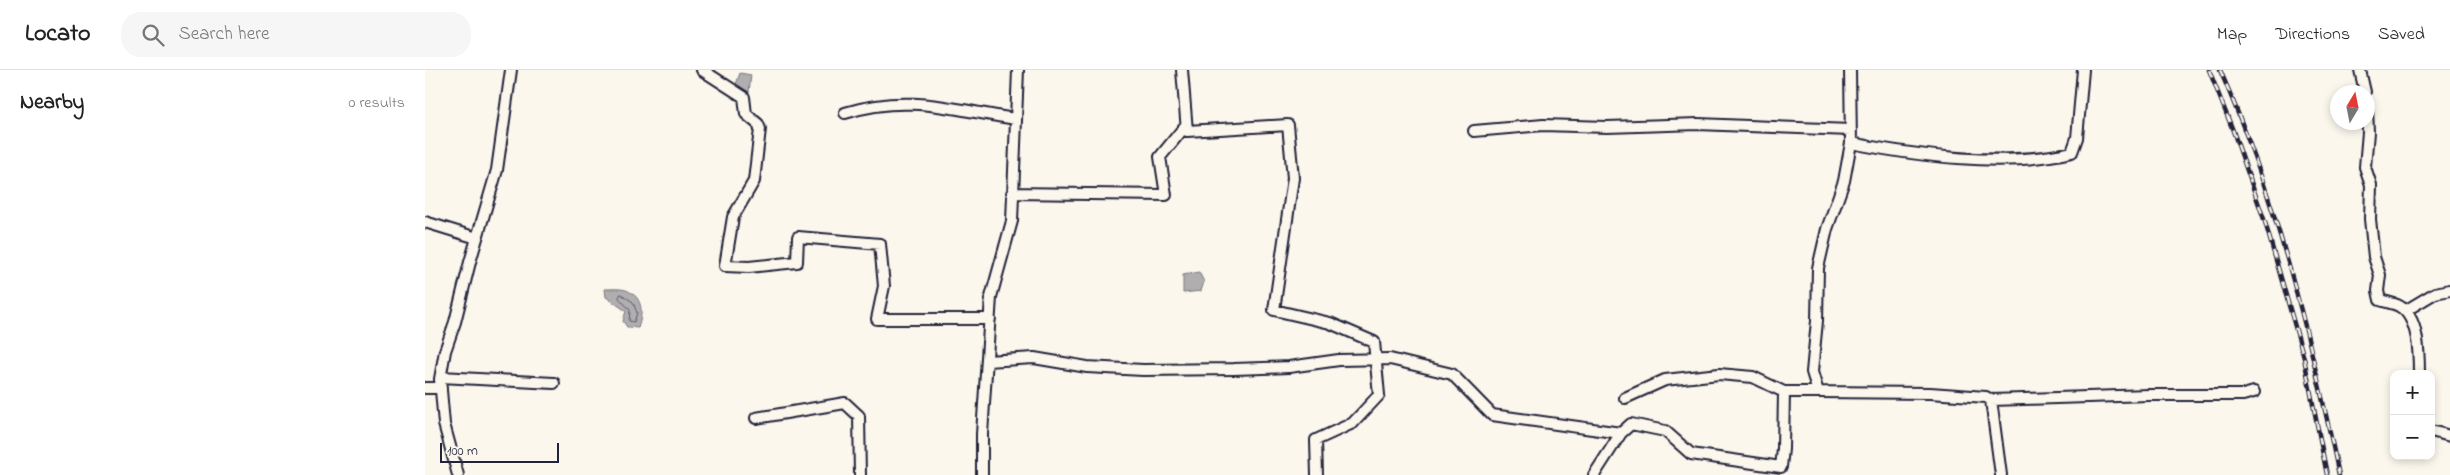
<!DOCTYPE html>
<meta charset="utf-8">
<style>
body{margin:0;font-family:"Indie Flower",sans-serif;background:#f6f6f6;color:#222}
.controls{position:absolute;right:15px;bottom:15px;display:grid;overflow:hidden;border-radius:10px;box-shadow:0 2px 8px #0003}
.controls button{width:45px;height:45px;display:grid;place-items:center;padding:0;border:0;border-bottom:1px solid #e0e0e0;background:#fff;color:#222;font:25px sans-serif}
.compass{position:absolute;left:1905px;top:15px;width:45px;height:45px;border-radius:50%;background:#fff;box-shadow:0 2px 8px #0003;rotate:10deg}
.scale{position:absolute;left:15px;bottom:12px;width:119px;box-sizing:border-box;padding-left:5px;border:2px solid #22223b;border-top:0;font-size:14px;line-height:18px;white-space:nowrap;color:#22223b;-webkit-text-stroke:4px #fbf7ec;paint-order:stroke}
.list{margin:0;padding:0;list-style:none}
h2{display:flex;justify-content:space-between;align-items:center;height:65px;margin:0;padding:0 20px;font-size:21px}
h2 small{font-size:16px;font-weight:400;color:#767676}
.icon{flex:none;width:28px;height:28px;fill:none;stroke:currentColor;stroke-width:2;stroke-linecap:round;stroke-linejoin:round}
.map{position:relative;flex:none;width:2025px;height:405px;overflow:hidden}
header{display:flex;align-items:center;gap:30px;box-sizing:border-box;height:70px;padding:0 25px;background:#fff;border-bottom:1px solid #e0e0e0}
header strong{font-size:24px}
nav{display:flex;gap:28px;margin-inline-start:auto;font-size:18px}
.search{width:350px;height:45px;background:#f6f6f6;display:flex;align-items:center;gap:12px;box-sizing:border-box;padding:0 18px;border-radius:20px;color:#767676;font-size:19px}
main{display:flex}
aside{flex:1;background:#fff}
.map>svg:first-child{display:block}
.water{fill:#b1aeb0;stroke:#787681}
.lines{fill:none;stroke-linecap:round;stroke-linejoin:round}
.shore{stroke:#5b5a6a;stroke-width:1}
.street-casing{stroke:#22223b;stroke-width:14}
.street{stroke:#fbf7ec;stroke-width:10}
.rail-casing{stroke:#22223b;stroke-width:4.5}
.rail{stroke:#fbf7ec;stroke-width:2.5;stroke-dasharray:8;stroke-linecap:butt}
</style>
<header>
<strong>Locato</strong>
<div class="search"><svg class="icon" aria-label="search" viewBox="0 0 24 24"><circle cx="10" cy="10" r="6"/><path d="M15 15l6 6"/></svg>Search here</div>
<nav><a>Map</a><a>Directions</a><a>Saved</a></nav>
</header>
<main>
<aside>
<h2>Nearby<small>0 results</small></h2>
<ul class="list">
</ul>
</aside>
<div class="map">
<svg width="2025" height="405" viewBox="0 0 2025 405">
<rect width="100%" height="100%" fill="#fbf7ec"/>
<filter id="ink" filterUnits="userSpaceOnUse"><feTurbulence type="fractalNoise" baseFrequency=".02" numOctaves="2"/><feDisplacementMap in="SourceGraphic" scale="10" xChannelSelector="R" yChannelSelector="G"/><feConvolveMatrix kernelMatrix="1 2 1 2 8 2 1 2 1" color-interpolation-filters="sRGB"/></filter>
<g filter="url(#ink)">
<path class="water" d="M315,3L326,5L324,22L310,17Z
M774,202L779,212L776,221L758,223V205Z
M180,219C186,219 195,218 201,220C219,227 218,244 213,258L202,257L198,251L201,241L181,227Z"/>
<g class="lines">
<path class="shore" d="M196,224L208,232L212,243L209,252L204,251L205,240L194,228Z"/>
<g class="street-casing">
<path id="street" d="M277,0L319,27L321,44L333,54L335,59L329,111L308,147L300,196L324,197L372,192L373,167L455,174L459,216L452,249H565
M757,0L762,61L863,55L868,108L849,240L905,253L949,272L954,325L928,353L891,370L892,405
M1425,0L1426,73L1419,111L1402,159L1393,198L1392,251L1387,302L1393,322L1505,323L1561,327L1566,330L1576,405
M1935,0L1940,22
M1942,38L1943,62L1940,97L1946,115L1945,149L1949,187L1955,205L1953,221L1955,230C1960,232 1969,233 1974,236C1994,247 1994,284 1994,304
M420,43C483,23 528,40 591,49
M1049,61L1118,55L1182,57L1273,54L1426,60
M1426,73C1493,86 1579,98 1647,82L1652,68L1658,0
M587,123L741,125L735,87L761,55
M0,152L52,168
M1980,241L2010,223L2025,220
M562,291L609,288L662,297L718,300L809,299L864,297L914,290L965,289L1027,304L1067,345L1196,363
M16,307L129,313
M0,318H16
M1200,328L1240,310L1294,304L1328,307L1359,322
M1566,330L1724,325H1818L1829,322
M331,348L420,333L434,346L435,405
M2006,361L2025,366
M33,405L19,354L15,309L20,281L30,252L45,192L72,100L86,0
M557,405V364L566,227L587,151L593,0
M1169,405L1196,363L1206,354L1240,361L1266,384L1356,397L1358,379L1359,322H1393"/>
</g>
<use href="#street" class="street"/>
<g class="rail-casing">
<path id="rail" d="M1784,0L1807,58L1840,152L1879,288L1902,405
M1795,0C1852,130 1885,267 1914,405"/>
</g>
<use href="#rail" class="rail"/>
</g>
</g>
</svg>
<div class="controls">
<button>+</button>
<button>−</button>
</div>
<svg class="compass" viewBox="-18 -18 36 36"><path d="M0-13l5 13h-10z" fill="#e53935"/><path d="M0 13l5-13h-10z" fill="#767676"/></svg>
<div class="scale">100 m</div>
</div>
</main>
